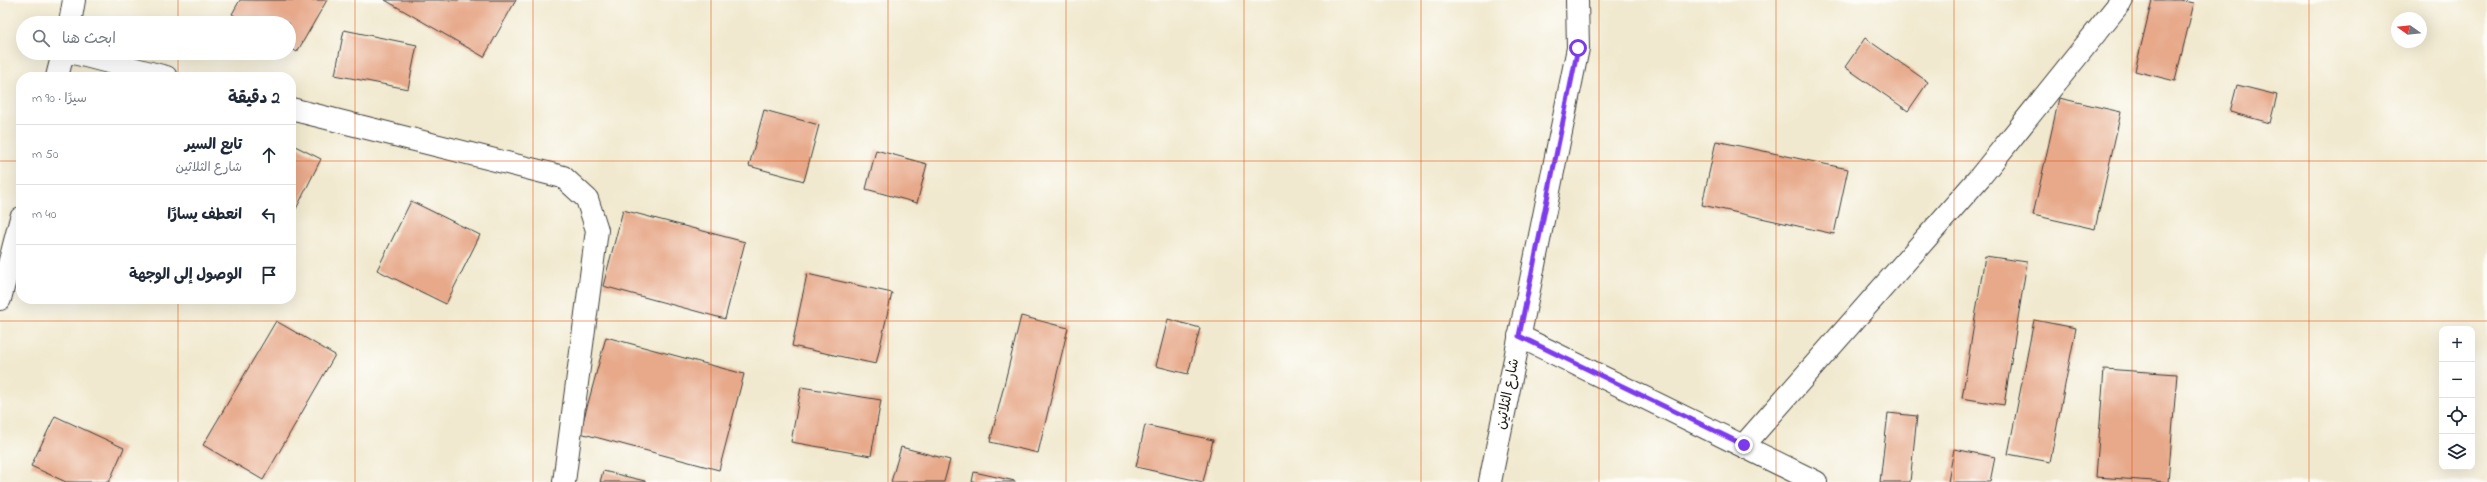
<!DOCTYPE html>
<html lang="ar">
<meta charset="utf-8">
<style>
body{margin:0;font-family:"Indie Flower","Playpen Sans Arabic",sans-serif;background:#f2f2f3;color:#1f2937;direction:rtl}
.controls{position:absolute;right:12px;bottom:12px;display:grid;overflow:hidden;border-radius:8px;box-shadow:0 4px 16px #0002}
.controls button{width:36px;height:36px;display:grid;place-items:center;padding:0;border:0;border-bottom:1px solid #e0e1e3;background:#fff;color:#1f2937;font:20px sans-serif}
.compass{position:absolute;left:2391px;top:12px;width:36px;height:36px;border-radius:50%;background:#fff;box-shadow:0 4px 16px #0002;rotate:285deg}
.stop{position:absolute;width:12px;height:12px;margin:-9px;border:3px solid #7c3aed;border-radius:50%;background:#fff}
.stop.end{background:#7c3aed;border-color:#fff;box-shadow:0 1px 4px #0008}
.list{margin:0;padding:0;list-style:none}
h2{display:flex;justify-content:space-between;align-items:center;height:52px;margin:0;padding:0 16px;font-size:17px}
h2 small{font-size:13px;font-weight:400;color:#747a83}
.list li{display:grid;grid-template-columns:26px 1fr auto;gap:12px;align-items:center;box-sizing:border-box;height:60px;padding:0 16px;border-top:1px solid #e0e1e3}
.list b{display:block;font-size:15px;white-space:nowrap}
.list p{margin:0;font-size:13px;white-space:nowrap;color:#747a83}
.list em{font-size:13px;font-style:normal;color:#747a83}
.icon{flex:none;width:22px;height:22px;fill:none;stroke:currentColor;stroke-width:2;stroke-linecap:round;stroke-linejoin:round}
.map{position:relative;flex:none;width:2487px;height:482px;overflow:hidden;direction:ltr}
.search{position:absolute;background:#fff;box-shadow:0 4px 16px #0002;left:16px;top:16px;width:280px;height:44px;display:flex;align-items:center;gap:10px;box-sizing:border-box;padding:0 14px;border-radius:22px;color:#747a83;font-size:15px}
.panel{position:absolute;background:#fff;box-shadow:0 4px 16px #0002;left:16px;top:72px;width:280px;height:232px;border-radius:16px;direction:rtl}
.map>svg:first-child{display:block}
.building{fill:#e7a98a}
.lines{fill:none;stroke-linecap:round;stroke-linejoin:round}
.minor-casing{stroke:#3c3b37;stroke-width:24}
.minor{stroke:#fff;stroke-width:22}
.route{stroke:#7c3aed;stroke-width:5}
.grid{fill:none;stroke:#de560d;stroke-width:1;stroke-opacity:0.55}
.labels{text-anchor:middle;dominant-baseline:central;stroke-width:3;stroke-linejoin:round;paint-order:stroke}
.street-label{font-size:14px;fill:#1c1c1c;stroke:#fdfcf7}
</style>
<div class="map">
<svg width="2487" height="482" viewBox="0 0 2487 482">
<rect width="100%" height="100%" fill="#fdfcf7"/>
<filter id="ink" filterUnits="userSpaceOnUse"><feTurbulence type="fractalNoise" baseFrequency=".025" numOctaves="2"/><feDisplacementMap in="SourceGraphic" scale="8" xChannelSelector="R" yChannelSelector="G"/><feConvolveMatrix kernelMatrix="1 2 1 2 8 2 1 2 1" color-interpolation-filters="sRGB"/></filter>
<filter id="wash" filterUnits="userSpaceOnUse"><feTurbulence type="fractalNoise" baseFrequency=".012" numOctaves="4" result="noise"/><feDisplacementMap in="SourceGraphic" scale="16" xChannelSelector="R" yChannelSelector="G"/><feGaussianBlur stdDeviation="0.9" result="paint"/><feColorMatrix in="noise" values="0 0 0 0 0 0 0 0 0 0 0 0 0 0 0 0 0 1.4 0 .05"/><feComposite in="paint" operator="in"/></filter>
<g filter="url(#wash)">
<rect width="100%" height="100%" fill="#f1e9cf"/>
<g id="blocks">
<path class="building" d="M240,0H327L297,52L289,47V23H247L232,14Z
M385,0H516L484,57Z
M2152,0H2180L2194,3L2175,81L2135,71Z
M344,30L417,45L408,89L335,75Z
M1865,38L1928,82L1908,111L1845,67Z
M2237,85L2277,95L2270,123L2230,112Z
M2059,98L2121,112L2095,229L2033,215Z
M764,110L819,125L804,181L749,166Z
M1716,141L1848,169L1834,234L1702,205Z
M291,144L321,159L291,219Z
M876,150L927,164L917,203L866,189Z
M411,201L480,235L446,304L377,270Z
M623,210L745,242L725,319L603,286Z
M1985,256L2027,262L2004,405L1962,398Z
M807,274L892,293L876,364L792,346Z
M1021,316L1068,328L1038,453L990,442Z
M1168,319L1200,328L1188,374L1156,366Z
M2034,320L2076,328L2050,462L2008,454Z
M276,321L335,355L263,480L203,445Z
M606,337L744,374L719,470L580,433Z
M2104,369L2177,374L2168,482L2096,477Z
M801,387L881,400L871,456L791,442Z
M1888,413L1917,416L1910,482H1880Z
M55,416L124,448L109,482H66L31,466Z
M1145,425L1213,440L1203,482L1136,467Z
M901,447L950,460L944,482H891Z
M1954,449L1995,457L1990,482H1948Z
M603,471L645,481V482H600Z
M974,472L1015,481V482H972Z"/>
</g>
</g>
<g filter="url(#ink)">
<use href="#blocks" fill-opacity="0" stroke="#3c3b37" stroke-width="1"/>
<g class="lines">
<g class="minor-casing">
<path id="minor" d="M70,23L74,0
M74,53L166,77
M57,77L63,53
M291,109L563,177L587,199L597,230L564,482
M0,299L21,218
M1519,336L1816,482
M1744,445L1980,177L2122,0
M1490,482L1578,48L1577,0"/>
</g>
<use href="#minor" class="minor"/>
</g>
</g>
<g class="lines" filter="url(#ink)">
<path class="route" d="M1578,48L1519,336L1744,445"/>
</g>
<path class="grid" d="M178,0V23M355,0V482M533,0V482M711,0V482M888,0V482M1066,0V482M1244,0V482M1421,0V482M1599,0V482M1776,0V482M1954,0V482M2132,0V482M2309,0V482M178,53V77M0,161H21M291,161H2487M178,299V482M0,321H2487"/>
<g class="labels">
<g class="street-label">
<text transform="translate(1508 394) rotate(-79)">شارع الثلاثين</text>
</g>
</g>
</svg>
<div class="controls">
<button>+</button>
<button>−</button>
<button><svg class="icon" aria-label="locate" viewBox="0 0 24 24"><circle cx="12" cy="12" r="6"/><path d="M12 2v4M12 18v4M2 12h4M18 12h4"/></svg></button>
<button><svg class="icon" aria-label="layers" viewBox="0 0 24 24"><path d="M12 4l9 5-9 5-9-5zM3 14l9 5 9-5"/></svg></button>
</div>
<svg class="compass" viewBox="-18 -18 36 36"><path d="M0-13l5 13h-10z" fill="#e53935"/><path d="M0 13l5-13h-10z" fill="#747a83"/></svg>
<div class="stop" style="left:1578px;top:48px"></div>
<div class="stop end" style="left:1744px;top:445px"></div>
<div class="search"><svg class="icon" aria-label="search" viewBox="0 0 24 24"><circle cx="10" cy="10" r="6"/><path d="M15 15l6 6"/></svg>ابحث هنا</div>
<section class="panel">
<h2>2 دقيقة<small>سيرًا · 90 m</small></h2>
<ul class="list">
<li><svg class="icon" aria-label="ahead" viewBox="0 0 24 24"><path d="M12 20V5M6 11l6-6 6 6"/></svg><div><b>تابع السير</b><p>شارع الثلاثين</p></div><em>50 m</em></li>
<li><svg class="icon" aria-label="left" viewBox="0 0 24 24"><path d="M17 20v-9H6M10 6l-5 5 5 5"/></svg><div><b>انعطف يسارًا</b></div><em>40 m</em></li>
<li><svg class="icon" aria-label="arrive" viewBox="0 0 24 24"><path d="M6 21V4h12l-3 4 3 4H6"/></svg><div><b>الوصول إلى الوجهة</b></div></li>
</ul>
</section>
</div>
